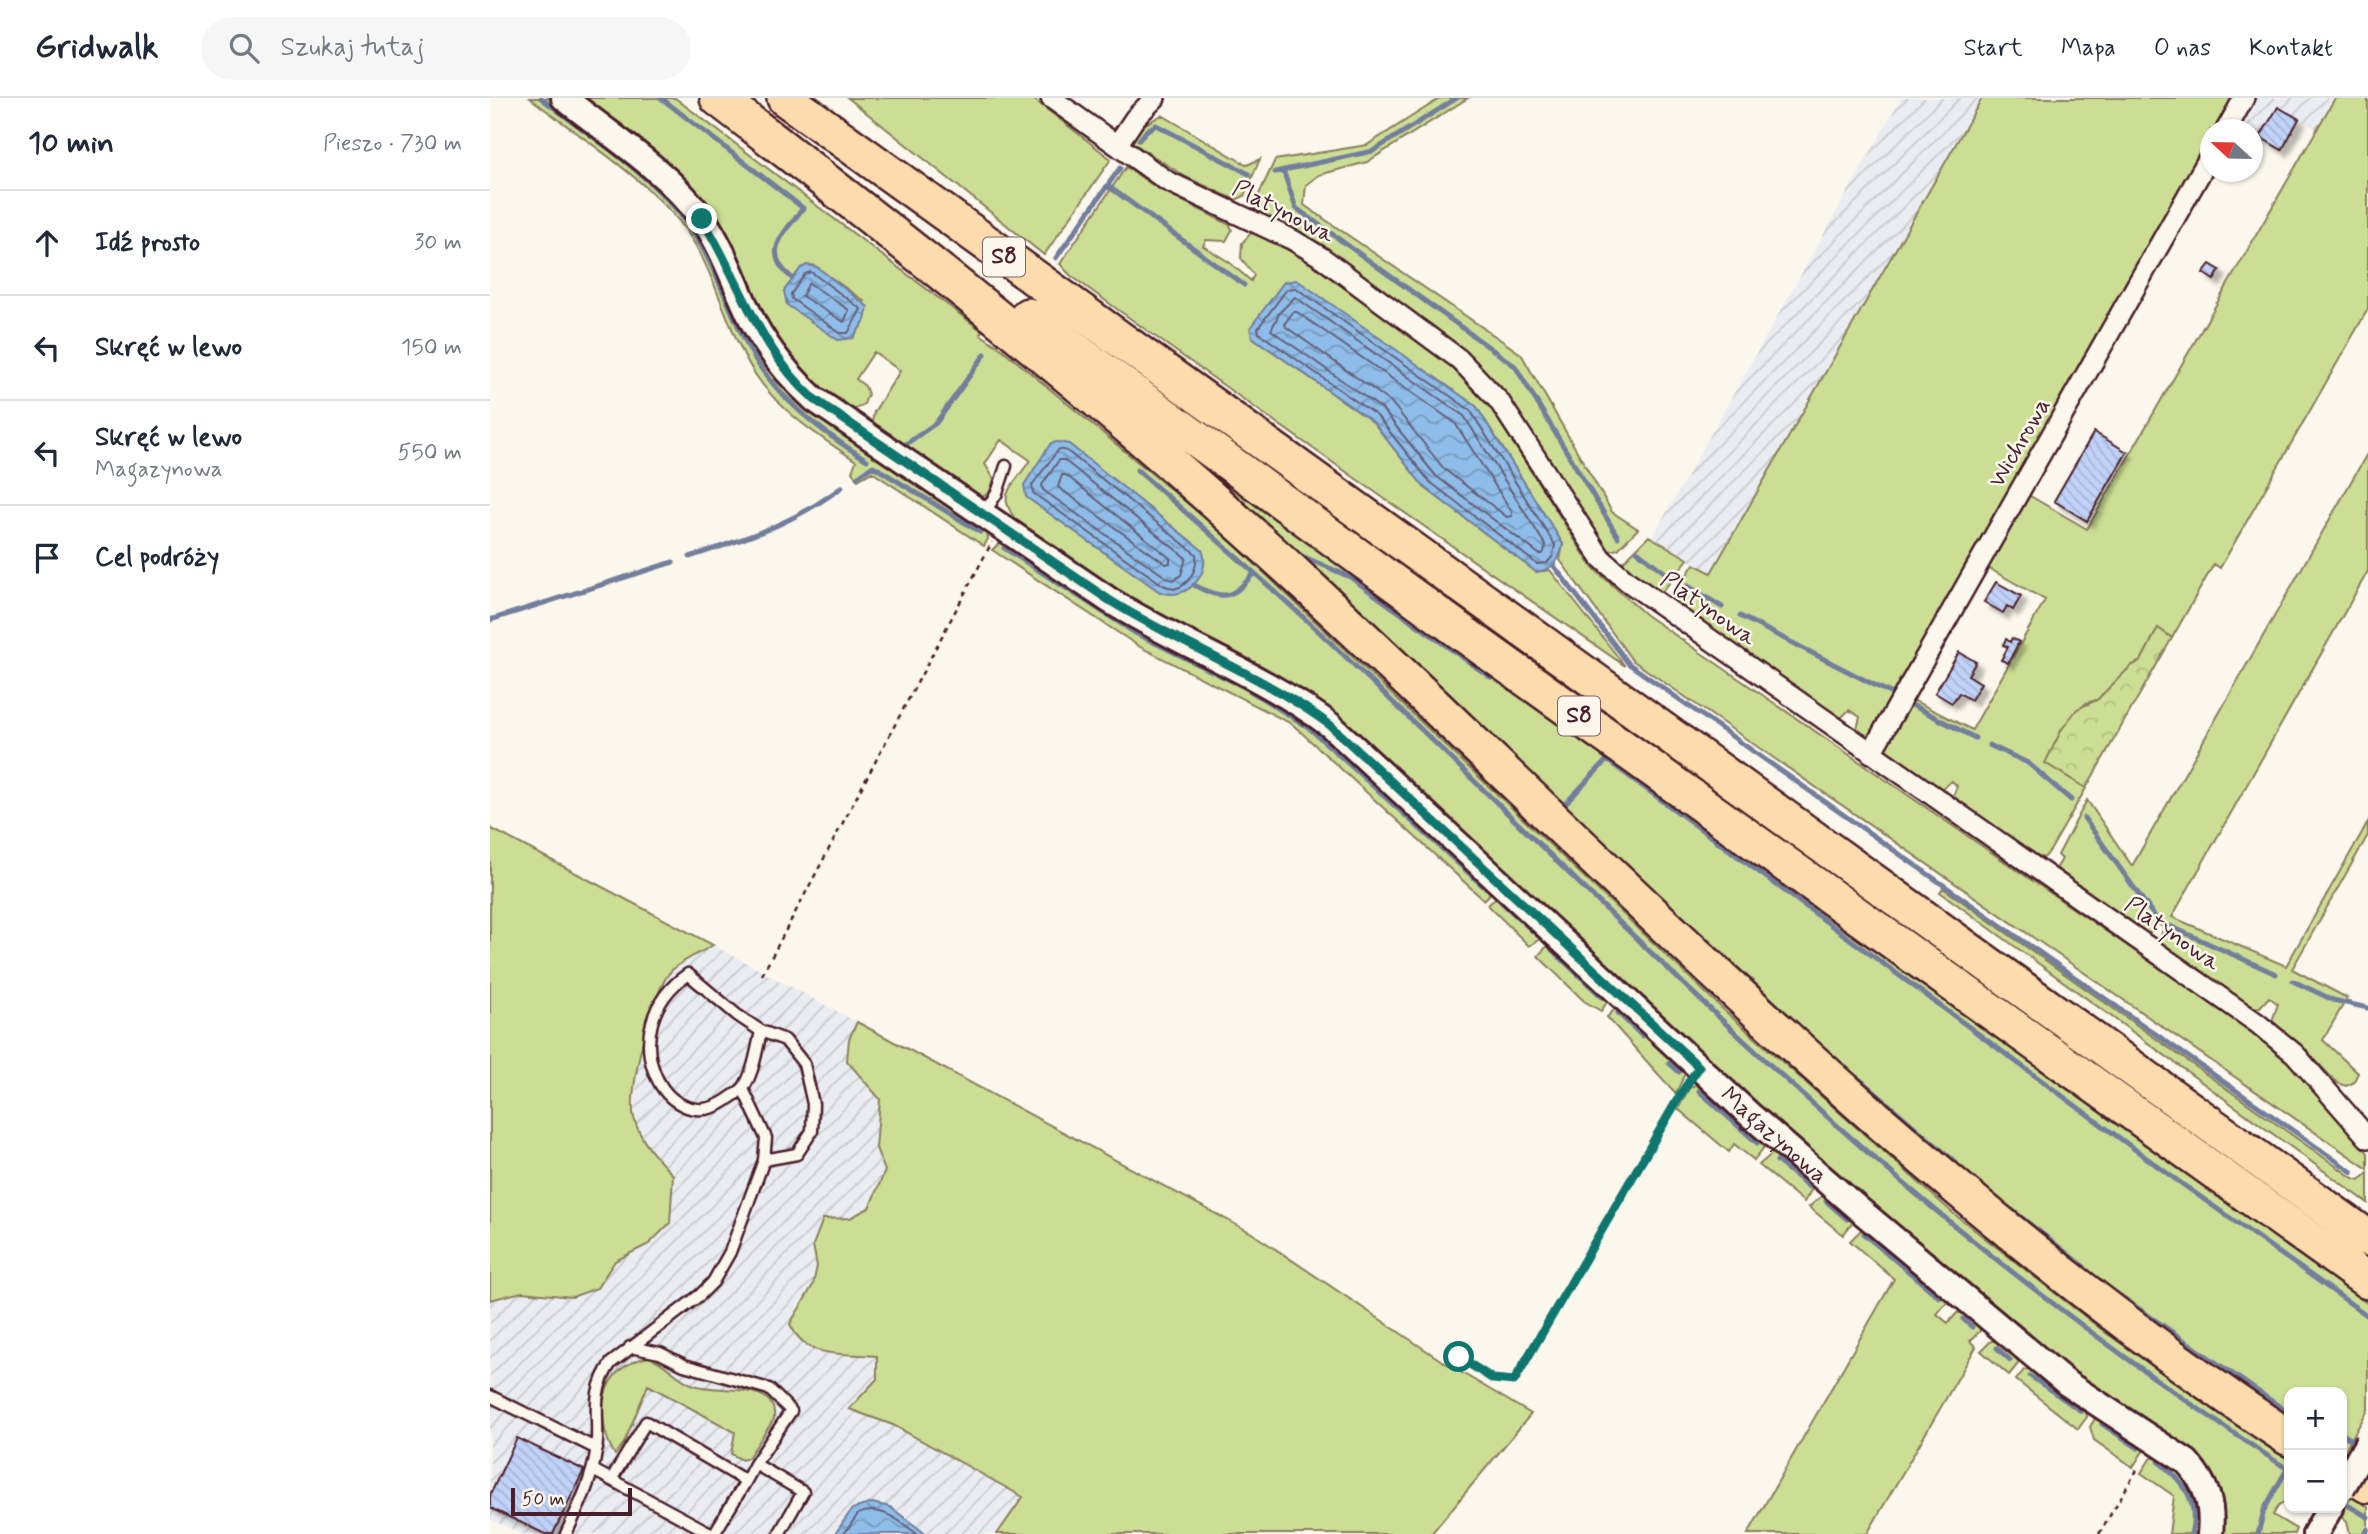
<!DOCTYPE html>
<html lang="pl">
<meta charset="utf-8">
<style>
body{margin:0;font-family:Mynerve,sans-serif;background:#f6f6f7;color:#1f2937}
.controls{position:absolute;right:21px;bottom:21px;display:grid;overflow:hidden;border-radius:14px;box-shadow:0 2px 5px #0004}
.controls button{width:63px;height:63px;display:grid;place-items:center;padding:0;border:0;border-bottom:2px solid #e0e1e3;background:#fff;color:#1f2937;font:35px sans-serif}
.compass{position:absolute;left:1710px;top:21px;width:63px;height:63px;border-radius:50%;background:#fff;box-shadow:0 2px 5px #0004;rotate:292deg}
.scale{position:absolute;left:21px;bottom:18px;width:121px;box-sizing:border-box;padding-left:7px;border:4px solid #4a1f2b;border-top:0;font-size:19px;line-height:24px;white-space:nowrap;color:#4a1f2b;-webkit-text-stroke:5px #fbf7ec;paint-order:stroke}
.stop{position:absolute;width:21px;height:21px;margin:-16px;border:5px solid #0f766e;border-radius:50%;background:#fff}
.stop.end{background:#0f766e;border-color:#fff;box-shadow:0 2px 7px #0008}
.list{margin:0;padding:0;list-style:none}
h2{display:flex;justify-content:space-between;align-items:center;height:91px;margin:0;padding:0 28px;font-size:30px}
h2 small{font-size:23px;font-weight:400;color:#747a83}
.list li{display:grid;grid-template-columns:46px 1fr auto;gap:21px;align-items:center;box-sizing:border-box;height:105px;padding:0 28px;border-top:2px solid #e0e1e3}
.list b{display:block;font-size:26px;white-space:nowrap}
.list p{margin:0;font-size:23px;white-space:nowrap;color:#747a83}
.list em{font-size:23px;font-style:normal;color:#747a83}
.icon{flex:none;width:38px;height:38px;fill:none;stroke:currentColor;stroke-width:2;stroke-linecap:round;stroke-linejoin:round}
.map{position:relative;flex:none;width:1878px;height:1436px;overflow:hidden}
header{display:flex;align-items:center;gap:42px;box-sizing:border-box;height:98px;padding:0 35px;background:#fff;border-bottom:2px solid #e0e1e3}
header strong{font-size:33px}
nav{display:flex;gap:38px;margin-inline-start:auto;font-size:24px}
.search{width:490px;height:63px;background:#f6f6f7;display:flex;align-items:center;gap:18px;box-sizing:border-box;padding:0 24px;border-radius:38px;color:#747a83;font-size:26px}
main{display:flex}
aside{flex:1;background:#fff}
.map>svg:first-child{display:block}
.industrial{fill:url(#industrial-furrows)}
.green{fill:#ccde93;stroke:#8b7e5f;stroke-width:2;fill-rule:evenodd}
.forest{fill:url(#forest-crowns);stroke:#8b7e5f;stroke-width:2}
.water{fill:url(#water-waves);stroke:#737e9d;stroke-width:2}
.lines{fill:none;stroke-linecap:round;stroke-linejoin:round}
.shore{stroke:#655e77;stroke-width:2}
.stream{stroke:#737e9d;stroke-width:5}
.building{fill:url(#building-back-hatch);stroke:#4a1f2b;stroke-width:2;filter:url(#shadow)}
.service-casing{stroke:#4a1f2b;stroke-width:15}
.minor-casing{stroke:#4a1f2b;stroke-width:24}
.tertiary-casing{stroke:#4a1f2b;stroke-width:30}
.motorway-casing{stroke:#4a1f2b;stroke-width:40}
.path{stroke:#4a1f2b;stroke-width:2.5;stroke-dasharray:5 5;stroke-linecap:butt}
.service{stroke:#fbf7ec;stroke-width:10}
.minor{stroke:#fbf7ec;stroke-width:19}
.tertiary{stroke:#fbf7ec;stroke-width:24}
.motorway{stroke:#fcdcac;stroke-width:35}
.tertiary-bridge-casing{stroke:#4a1f2b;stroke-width:30;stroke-linecap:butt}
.tertiary-bridge{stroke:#fbf7ec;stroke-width:24}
.route{stroke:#0f766e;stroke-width:9}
.labels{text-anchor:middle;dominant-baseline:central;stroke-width:5;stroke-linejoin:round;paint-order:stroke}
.shield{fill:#fbf7ec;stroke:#7f6065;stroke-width:2}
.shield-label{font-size:23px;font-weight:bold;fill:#4a1f2b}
.street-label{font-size:24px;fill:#4a1f2b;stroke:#fbf7ec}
</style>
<header>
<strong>Gridwalk</strong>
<div class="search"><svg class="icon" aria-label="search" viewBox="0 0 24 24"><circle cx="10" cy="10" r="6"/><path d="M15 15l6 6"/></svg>Szukaj tutaj</div>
<nav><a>Start</a><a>Mapa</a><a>O nas</a><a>Kontakt</a></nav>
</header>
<main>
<aside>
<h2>10 min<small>Pieszo · 730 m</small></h2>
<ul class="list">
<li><svg class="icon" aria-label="ahead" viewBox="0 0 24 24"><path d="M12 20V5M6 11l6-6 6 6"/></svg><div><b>Idź prosto</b></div><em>30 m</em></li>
<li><svg class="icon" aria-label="left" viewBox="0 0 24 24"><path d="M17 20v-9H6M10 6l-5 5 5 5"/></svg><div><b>Skręć w lewo</b></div><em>150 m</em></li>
<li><svg class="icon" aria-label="left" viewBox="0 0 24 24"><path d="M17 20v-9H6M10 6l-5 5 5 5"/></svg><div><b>Skręć w lewo</b><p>Magazynowa</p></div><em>550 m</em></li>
<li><svg class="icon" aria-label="arrive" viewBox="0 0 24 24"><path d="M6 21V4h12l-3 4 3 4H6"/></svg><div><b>Cel podróży</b></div></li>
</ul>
</aside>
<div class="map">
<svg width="1878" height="1436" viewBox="0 0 1878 1436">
<defs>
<pattern id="industrial-furrows" width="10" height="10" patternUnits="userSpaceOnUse" patternTransform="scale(1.75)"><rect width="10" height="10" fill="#e9ecf0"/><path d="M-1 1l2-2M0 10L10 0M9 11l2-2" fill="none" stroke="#c9cace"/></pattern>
<pattern id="forest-crowns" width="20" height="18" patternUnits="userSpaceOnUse" patternTransform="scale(1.75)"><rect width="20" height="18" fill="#ccde93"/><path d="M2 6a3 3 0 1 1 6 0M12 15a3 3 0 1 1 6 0" fill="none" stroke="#b1be7f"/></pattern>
<pattern id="water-waves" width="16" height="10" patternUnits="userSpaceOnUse" patternTransform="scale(1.75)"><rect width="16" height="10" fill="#8ebde9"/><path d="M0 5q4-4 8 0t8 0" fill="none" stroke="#7699bd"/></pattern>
<pattern id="building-back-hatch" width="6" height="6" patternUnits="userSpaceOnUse" patternTransform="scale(1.75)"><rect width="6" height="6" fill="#c0d2f8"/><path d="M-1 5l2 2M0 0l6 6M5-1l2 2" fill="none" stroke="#a6b4d5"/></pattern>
<filter id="shadow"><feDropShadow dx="6" dy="6" stdDeviation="2" flood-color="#0004"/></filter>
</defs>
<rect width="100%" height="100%" fill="#fbf7ec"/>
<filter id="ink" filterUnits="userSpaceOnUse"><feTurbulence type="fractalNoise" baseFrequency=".0143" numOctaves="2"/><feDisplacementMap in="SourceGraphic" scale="14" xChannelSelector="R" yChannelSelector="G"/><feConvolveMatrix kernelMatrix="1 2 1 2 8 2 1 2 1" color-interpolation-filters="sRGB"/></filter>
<g filter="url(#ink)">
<path class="industrial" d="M1411,0H1492L1221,476L1162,440Z
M1759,0H1845L1827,31L1787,9L1764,51L1762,32H1741Z
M223,847L367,924L359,941L379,987L390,1001L386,1050L395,1073L380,1110L360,1120L323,1147L327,1168L323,1187L305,1212L327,1253L387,1257V1281L360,1312L403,1327L533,1399L507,1436H32L0,1421V1202L32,1194L82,1199L107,1190L125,1163L159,1146L183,1077L159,1053L144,1019L147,969L158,921L180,873Z"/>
<path class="green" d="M40,0H60L165,83L205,127L256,228L497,432L498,441L494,448L382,374L368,382L362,374L366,363C330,339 289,313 265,276C234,228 225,167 189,123C152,78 86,36 40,0Z
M91,0H185L492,233L490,236L513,252L727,430L1236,914L1463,1115L1616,1235L1799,1362V1401L1789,1407L1783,1417L1806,1431L1804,1436H1732L1734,1410L1731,1396L1725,1382L1707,1357L1588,1280L1304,1042L855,627L800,585L659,514L532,430C503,395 520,394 540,362L511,342L495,366L504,381L499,395L490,400L381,329L384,314L410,273L384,254L366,281L375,288L378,296L374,306L360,314L335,297L295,254L274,223L250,165ZM323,167L374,203L375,222L363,240L294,193L311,170Z
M358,0H542L621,61L554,157Z
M951,0H978L877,64L829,77L816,87L814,107L1031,256L1122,414L1148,431L1128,451L1119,453L1111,444L1016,296L981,258L808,133L766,114L764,107L785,62L877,47Z
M1492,0H1750L1732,31L1720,32V51L1383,637L1375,641L1366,635L1370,619L1359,612L1350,621L1182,504V499L1204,466L1221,475Z
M1845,0H1878V211L1730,470L1724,466L1682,540L1668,530L1651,563L1641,568L1607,602L1596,605L1572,631L1556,665L1596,690L1561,751L1555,759L1548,761L1462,701L1467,688L1462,683L1449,692L1395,655L1393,649L1417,599L1482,632L1555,502L1493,467L1535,395L1597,431Z
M672,17L757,67L770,61L754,98L746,102L696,79L640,43L647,31Z
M636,69L667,90L740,127L742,132L736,143L716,142L713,148L739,164L761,183L764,177L751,160L752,145L761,135L773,137L822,166L969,273L996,302L1102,469L1156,517L1783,948L1822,987L1878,1055V1071L1142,562L1070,462L1073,446L986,308L762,239L883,324L934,389L1046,474L1060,472L1135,568C949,439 763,310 580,177L570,166Z
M651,322L1878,1206V1312L1852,1357V1294H1799V1326L1478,1090Z
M1878,354V473L1682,819L1796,868L1878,724V737L1802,871L1857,900L1833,942L1868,975L1863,985L1856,988L1847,985L1810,946L1782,923L1788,906L1779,899L1770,909L1763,910L1668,844L1674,830L1667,825L1658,837L1566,771L1572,761L1568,757L1597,702L1642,768Z
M1159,438L1198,461L1172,494L1167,495L1135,469L1133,464Z
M512,443L763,587L827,629L999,787V797L994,802L802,626L650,549L502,452Z
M0,730L223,847C210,855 193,862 182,872C162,891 137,994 144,1020C150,1043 167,1061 183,1077L180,1125L159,1146L125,1163L107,1190L82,1199L32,1194L0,1202Z
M1453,790L1863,1080L1870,1082L1878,1074V1105L1450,794Z
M1008,798L1052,837L1050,841L1039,848L998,807Z
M1058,847H1064L1119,901L1111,913L1094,903L1048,858Z
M1128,908L1196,973L1186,996L1117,919Z
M367,924L760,1134L952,1263L1041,1316L941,1436H507L533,1399L403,1327L359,1311L387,1281V1258C351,1254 317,1263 300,1226L323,1187L327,1168L323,1147L333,1121L360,1120L379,1110L395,1073L386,1050L390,1001L357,963L359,941Z
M1209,985L1274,1043L1275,1048L1264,1062L1244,1046L1239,1054L1188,1011L1199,990Z
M1284,1054L1325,1086L1314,1104L1269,1067Z
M1334,1096L1363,1118V1124L1353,1137L1319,1109Z
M1374,1129L1456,1197L1457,1204L1447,1216L1458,1225L1467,1215L1476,1214L1488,1225L1490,1233L1480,1243L1486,1249L1377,1436H1258L1404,1181L1360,1143Z
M1501,1243H1509L1527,1258L1528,1266L1519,1277L1491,1253Z
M159,1259C177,1265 186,1281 204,1287C228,1296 288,1282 284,1321L258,1360L252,1362L241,1356L245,1334L158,1287L134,1345L125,1357C102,1317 110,1268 159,1259Z
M1543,1270L1596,1311L1597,1319L1588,1331L1526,1282L1534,1272Z
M1606,1319L1655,1350L1643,1369L1604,1342L1600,1329Z
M1670,1358C1696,1377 1717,1402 1708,1436H1679L1684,1398L1651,1375L1660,1361Z
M1861,1398L1878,1409V1436H1860L1857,1424L1850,1418Z"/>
<path class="forest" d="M1668,530L1682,540L1596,690L1555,665L1572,631L1587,611L1607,602L1641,568L1651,563Z"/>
<path class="water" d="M317,167L327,169L378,209L375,222L363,240L348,242L297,207L294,193L311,170Z
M807,182L986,308L1073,446C1069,464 1064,471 1046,474L934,389L883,324L762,239L760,230L794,184Z
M568,344L579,346L712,452C722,474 698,504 670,494L536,399L534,387L561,345Z
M382,1405L400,1409L436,1436H345L362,1411Z"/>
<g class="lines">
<path class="shore" d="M321,174L371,211L358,235H350L302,201L301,196L315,176Z
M319,185L359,212L354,224L312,198Z
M806,190L980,312L1065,447L1063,458L1057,465L1047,466L940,384L887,318L769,235L768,230L797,191Z
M805,199L974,318L1056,448L1053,456H1049L946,378L892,311L781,232L790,214Z
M803,214H807L965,325L1022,414V418L1017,419L954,371L901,304L796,229L795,225Z
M569,351L577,353L706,456C708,470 699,488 684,491L673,487L543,395L542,387Z
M569,362H574L696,460L691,477L684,482L677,480L553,392L552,387Z
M572,377H576L680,460V465L676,466L568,389Z
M354,1436L368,1416C390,1406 410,1423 427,1436"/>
<path class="stream" d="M51,0C95,34 161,77 194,121C224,161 237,210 261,254C286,300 333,335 377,362
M171,0L313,110C294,136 270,154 302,180
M649,42L657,32L666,27L759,76
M793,72L806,110L1025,268L1128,439
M785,74L883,53L967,0
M618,88L754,187
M566,160L630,70
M416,346L446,325L495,256
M647,372C707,424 767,476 825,530C1019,712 1203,905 1405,1078C1530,1185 1662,1282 1799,1372
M367,379L383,368L490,434
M514,450L645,535L752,588L818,629L994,789
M1147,453L1178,477
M812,458L860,479L1000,579
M200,459C259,439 301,427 352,389
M1064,468L1139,566L1862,1074
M704,487C734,503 742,501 764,475
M1198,488L1232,509
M1250,518L1404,597
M0,522L183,464
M1420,606L1485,640
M1499,647L1538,665L1581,702
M1073,708L1117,662L1681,1078L1878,1218
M1594,720L1665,819
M1169,798L1313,932
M1010,803L1047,837
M1680,828L1786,876
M1062,852L1112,899
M1803,883L1843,902L1878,910
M1128,915L1152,938
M1179,965L1189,974
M1368,980L1464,1063
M1209,993L1267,1045
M1287,1063L1319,1089
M1336,1103L1357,1121
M1522,1112L1594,1169
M1374,1136L1449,1199
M1629,1197L1799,1315
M1473,1221L1482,1229
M1507,1250L1520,1262
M1540,1278L1591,1313
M1612,1326L1648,1350
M1852,1336L1869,1346
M1669,1364C1693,1383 1710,1403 1701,1436
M1852,1404L1878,1419
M1768,1436L1774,1412L1797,1371
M1875,1436L1878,1431"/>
</g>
<path class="building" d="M1788,9L1809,21L1792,52L1770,39Z
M1720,166L1730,172L1724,182L1713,175Z
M1604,334L1637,354L1597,423L1564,403Z
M1506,484L1531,498L1523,512L1517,508L1513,515L1494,504Z
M1522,540L1529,544L1518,565L1511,562L1518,549L1513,547L1516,541L1520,544Z
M1469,554L1486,564L1478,577L1491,585L1481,602L1469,595L1462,605L1445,595Z
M27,1340L94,1372L63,1436H55L0,1410V1397Z"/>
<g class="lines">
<g class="service-casing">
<path id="service" d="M493,417L507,395L516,368
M271,933C267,951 264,973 254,989C250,994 242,998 237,1002C175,1044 119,930 198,876L247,917L271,933L295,942L314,966L323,1006L322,1033L307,1056L274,1062
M140,1249L170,1255L194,1267L279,1291L301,1313L265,1366L313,1394L289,1436
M0,1298L107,1351
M103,1372L222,1436
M121,1382L156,1324L256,1383L265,1366
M76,1436C88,1410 102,1383 106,1354C111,1319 98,1298 121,1265L210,1197L223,1184L240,1154L274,1062L276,1040L253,991
M224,1436L256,1383"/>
</g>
<g class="minor-casing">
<path id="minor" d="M561,0L677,83L803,142L831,159L969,261L1009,303L1111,460L1137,483L1767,925L1805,956L1878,1040
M1736,32L1754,0
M627,47L645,20L665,0
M1381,655L1720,58"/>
</g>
<g class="tertiary-casing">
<g id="tertiary">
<path id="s1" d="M74,0C120,37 176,72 212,120C235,152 246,191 264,226C280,255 300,279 324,301L619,502C691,547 771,576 840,627L1259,1016L1365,1108L1578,1286L1697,1364C1717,1387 1723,1406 1720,1436"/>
<path d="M1825,1436L1840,1410"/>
</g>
</g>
<g class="motorway-casing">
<path id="motorway" d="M228,0C431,156 633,316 820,490C1136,785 1436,1101 1799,1340
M295,0L1878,1140
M538,218L992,549L1878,1183
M1852,1372L1878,1387"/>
</g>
<path class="path" d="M272,877L502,444
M969,1259L1003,1281L1024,1283L1197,986
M1609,1436L1647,1372"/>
<use href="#service" class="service"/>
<use href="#minor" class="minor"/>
<use href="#tertiary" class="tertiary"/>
<use href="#motorway" class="motorway"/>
<g class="tertiary-bridge-casing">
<path id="tertiary-bridge" d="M1852,1390L1878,1344"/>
</g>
<use href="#tertiary-bridge" class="tertiary-bridge"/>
</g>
</g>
<g class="lines" filter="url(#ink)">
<path class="route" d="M212,121C250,182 268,251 324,301L619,502C691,547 771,576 840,627L1209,969L1192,994L1024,1283L1003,1281L969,1259"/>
</g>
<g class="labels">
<g class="shield">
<rect x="493" y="139.5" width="42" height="39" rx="5"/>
<rect x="1068" y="598.5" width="42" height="39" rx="5"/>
</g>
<g class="shield-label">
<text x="514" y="159">S8</text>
<text x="1089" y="618">S8</text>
</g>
<g class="street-label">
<text transform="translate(793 114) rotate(27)">Platynowa</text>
<text transform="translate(1530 345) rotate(-60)">Wichrowa</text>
<text transform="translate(1218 511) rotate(35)">Platynowa</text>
<text transform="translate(1682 836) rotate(35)">Platynowa</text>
<text stroke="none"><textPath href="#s1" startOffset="1614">Magazynowa</textPath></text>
</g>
</g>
</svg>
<div class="controls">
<button>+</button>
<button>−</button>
</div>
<svg class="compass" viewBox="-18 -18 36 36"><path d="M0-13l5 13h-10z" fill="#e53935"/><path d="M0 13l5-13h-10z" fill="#747a83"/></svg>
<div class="scale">50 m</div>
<div class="stop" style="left:969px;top:1259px"></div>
<div class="stop end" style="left:212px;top:121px"></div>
</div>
</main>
